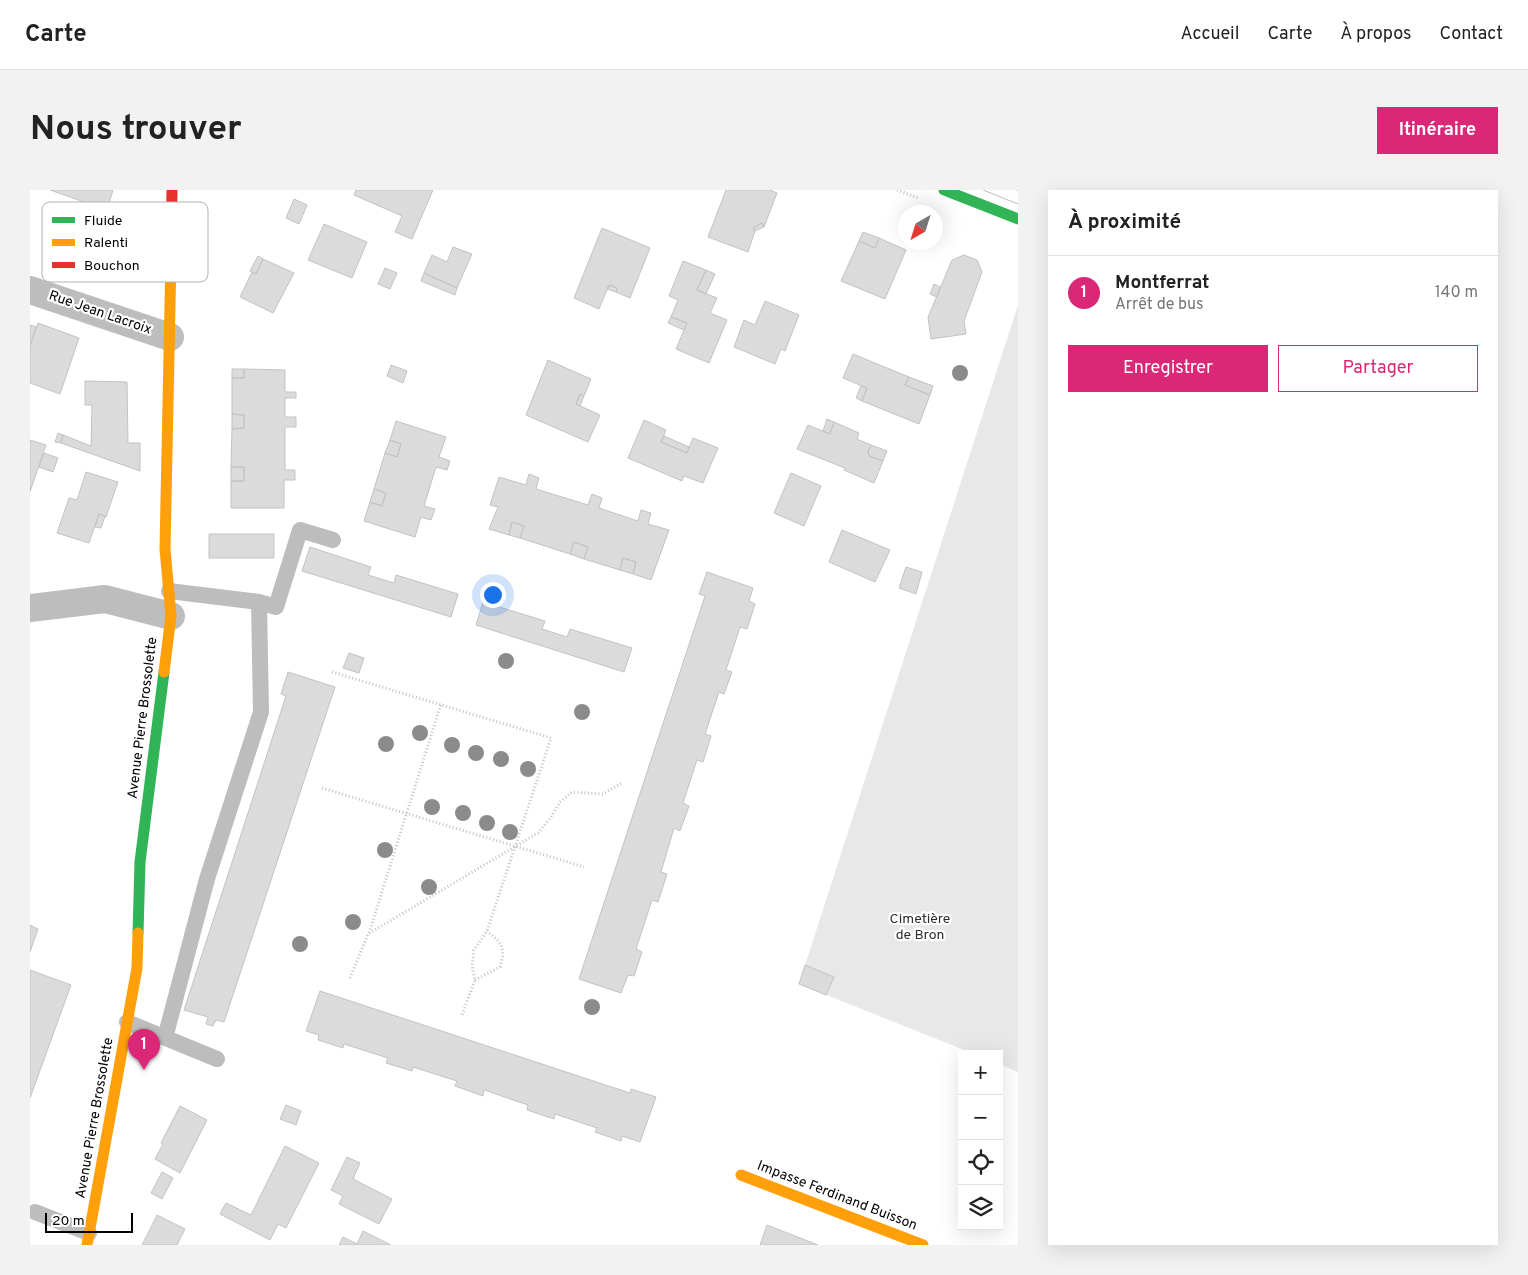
<!DOCTYPE html>
<html lang="fr">
<meta charset="utf-8">
<style>
body{margin:0;font-family:Overpass,sans-serif;background:#f2f2f2;color:#222}
.controls{position:absolute;right:15px;bottom:15px;display:grid;overflow:hidden;border-radius:0px;box-shadow:0 5px 20px #0002}
.controls button{width:45px;height:45px;display:grid;place-items:center;padding:0;border:0;border-bottom:1px solid #e0e0e0;background:#fff;color:#222;font:25px sans-serif}
.compass{position:absolute;left:868px;top:15px;width:45px;height:45px;border-radius:50%;background:#fff;box-shadow:0 5px 20px #0002;rotate:219deg}
.scale{position:absolute;left:15px;bottom:12px;width:88px;box-sizing:border-box;padding-left:5px;border:2px solid #000;border-top:0;font-size:14px;line-height:18px;white-space:nowrap;color:#000;-webkit-text-stroke:4px #fff;paint-order:stroke}
.you{position:absolute;left:462px;top:404px;width:18px;height:18px;margin:-12px;border:4px solid #fff;border-radius:50%;background:#1a73e8;box-shadow:0 0 0 8px #1a73e833}
.badge{display:grid;place-items:center;width:32px;height:32px;border-radius:50%;background:#db2777;color:#fff;font-size:16px;font-weight:700}
.pin{position:absolute;translate:-50% -41px;filter:drop-shadow(0 1px 2px #0008)}
.pin::after{content:'';position:absolute;top:26px;width:18px;height:15px;background:inherit;clip-path:polygon(0 0,100% 0,50% 100%)}
.list{margin:0;padding:0;list-style:none}
h2{display:flex;justify-content:space-between;align-items:center;height:65px;margin:0;padding:0 20px;font-size:21px}
h2 small{font-size:16px;font-weight:400;color:#767676}
.list li{display:grid;grid-template-columns:32px 1fr auto;gap:15px;align-items:center;box-sizing:border-box;height:75px;padding:0 20px;border-top:1px solid #e0e0e0}
.list b{display:block;font-size:19px;white-space:nowrap}
.list p{margin:0;font-size:16px;white-space:nowrap;color:#767676}
.list em{font-size:16px;font-style:normal;color:#767676}
.actions{display:flex;gap:10px;padding:15px 20px}
.actions a{flex:1;padding:11px 0;border:1px solid #db2777;border-radius:0px;text-align:center;font-size:18px;color:#db2777}
.actions .main{background:#db2777;color:#fff}
.icon{flex:none;width:28px;height:28px;fill:none;stroke:currentColor;stroke-width:2;stroke-linecap:round;stroke-linejoin:round}
.map{position:relative;flex:none;width:988px;height:1055px;overflow:hidden;border-radius:0px}
header{display:flex;align-items:center;gap:30px;box-sizing:border-box;height:70px;padding:0 25px;background:#fff;border-bottom:1px solid #e0e0e0}
header strong{font-size:24px}
nav{display:flex;gap:28px;margin-inline-start:auto;font-size:18px}
.intro{display:flex;align-items:center;justify-content:space-between;box-sizing:border-box;height:120px;padding:0 30px}
h1{margin:0;font-size:35px}
.button{padding:12px 22px;border-radius:0px;background:#db2777;color:#fff;font-size:18px;font-weight:700}
main{display:flex;gap:30px;padding:0 30px}
aside{flex:1;background:#fff;border-radius:0px;box-shadow:0 5px 20px #0002}
.map>svg:first-child{display:block}
.green{fill:#e8e8e8}
.building{fill:#dbdbdb;stroke:#c3c3c3}
.lines{fill:none;stroke-linecap:round;stroke-linejoin:round}
.path{stroke:#c2c2c2;stroke-width:3;stroke-dasharray:1 2.5;stroke-linecap:butt}
.lane{stroke:#bdbdbd;stroke-width:16}
.street{stroke:#bdbdbd;stroke-width:28}
.fast{stroke:#30b455;stroke-width:11}
.slow{stroke:#ff9f0a;stroke-width:11}
.jam{stroke:#e5322d;stroke-width:11}
.tram{stroke:#bdbdbd;stroke-width:1}
.tree{fill:#8b8b8b}
.labels{text-anchor:middle;dominant-baseline:central;stroke-width:4.5;stroke-linejoin:round;paint-order:stroke}
.street-label{font-size:14px;fill:#000;stroke:#fff}
.park-label{font-size:14px;fill:#2c2c2c;stroke:#fff}
.key{fill:#fff;stroke:#b2b2b2;stroke-width:1}
.key-label{font-size:14px;fill:#000}
</style>
<header>
<strong>Carte</strong>
<nav><a>Accueil</a><a>Carte</a><a>À propos</a><a>Contact</a></nav>
</header>
<div class="intro"><h1>Nous trouver</h1><a class="button">Itinéraire</a></div>
<main>
<div class="map">
<svg width="988" height="1055" viewBox="0 0 988 1055">
<rect width="100%" height="100%" fill="#fff"/>
<path class="green" d="M988,115V882L969,874V864H944L769,794Z"/>
<path class="building" d="M20,0H83L77,20Z
M326,0H403L382,49L365,42L372,26L324,5Z
M696,0H740L747,3L734,37L732,33L723,38L725,41L718,62L678,47Z
M264,9L277,15L269,34L256,28Z
M732,33L734,37L725,41L723,38Z
M294,34L337,52L322,88L278,70Z
M572,38L620,58L600,108L586,102L587,98L579,95L569,119L544,108Z
M833,42L849,48L845,58L829,51Z
M849,48L876,60L855,109L811,91L829,51L845,58Z
M423,57L442,64L427,98L394,83L402,65L417,72Z
M934,65L947,70L952,82L934,131L936,144L901,149L898,127L922,70Z
M228,66L233,69L226,84L220,81Z
M233,69L264,83L243,123L210,107L222,82L226,84Z
M653,71L676,80L667,100L687,108L680,123L697,130L679,173L646,159L657,133L641,127L648,110L639,106Z
M355,78L367,83L360,99L348,94Z
M676,80L685,84L676,104L667,100Z
M394,83L427,98L425,105L391,91Z
M904,94L910,97L907,107L900,104Z
M579,95L587,98L586,102L577,99Z
M735,111L769,125L755,161L751,159L745,174L704,157L714,130L725,135Z
M641,127L657,133L654,140L638,133Z
M8,133L49,148L30,204L0,193V156Z
M0,135L6,137L0,156Z
M823,164L879,187L875,195L900,205L889,234L832,211L837,198L813,188Z
M518,170L561,189L554,206L550,204L546,214L570,225L558,252L496,225Z
M361,175L377,181L373,193L357,186Z
M202,179H214V188H202Z
M214,179L255,180V202H266V208H255V227H266V237H255V280H265V290H254V318H201V291H214V277H201L202,239L214,238V225L202,224V188H214Z
M879,187L903,196L900,205L875,195Z
M55,191L97,192L98,253H110V281L31,253L33,245L61,256L62,215H55Z
M831,196L837,198L832,211L826,208Z
M550,204L554,206L550,216L546,214Z
M202,224L214,225V238L202,239Z
M797,229L804,232L800,244L793,241Z
M614,230L636,240L631,252L657,263L663,248L688,258L673,293L654,286L652,291L598,268Z
M366,231L416,247L409,267L420,271L417,280L406,277L394,316L405,319L401,330L391,327L385,347L334,331L340,312L352,316L356,303L344,299L355,263L367,267L371,254L360,250Z
M804,232L829,243L827,249L841,255L838,262L839,266L853,271L844,293L814,280L815,278L767,259L778,235L800,244Z
M28,243L33,245L31,253L25,252Z
M634,246L659,257L657,263L631,252Z
M0,250L16,255L0,302Z
M360,250L371,254L367,267L355,263Z
M841,255L857,261L853,271L839,266L838,262Z
M14,263L28,268L23,282L9,277Z
M201,277H214V291H201Z
M56,282L88,292L76,327L69,324L59,353L27,343L39,308L47,310Z
M761,283L791,296L774,336L744,323Z
M499,284L509,288L506,299L558,315L562,304L572,308L569,318L608,331L611,320L621,323L618,334L639,340L621,390L603,384L606,372L593,368L590,380L554,369L558,357L544,352L540,364L490,348L494,336L482,332L479,345L459,339L468,317L460,315L469,287L496,295Z
M344,299L356,303L352,316L340,312Z
M69,324L75,326L71,338L65,337Z
M482,332L494,336L490,348L479,345Z
M812,340L860,360L845,392L799,372Z
M179,344H244V368H179Z
M544,352L558,357L554,369L540,364Z
M280,357L341,377L338,385L364,393L366,385L428,404L421,427L272,381Z
M593,368L606,372L603,384L590,380Z
M876,377L892,382L886,404L869,398Z
M677,382L723,398L719,411L725,414L717,439L710,437L696,480L702,482L694,504L689,502L675,544L681,546L673,572L667,570L653,613L659,616L650,641L644,638L631,682L637,684L628,712L622,710L606,759L612,762L604,786L598,785L591,803L549,789L675,406L669,404Z
M453,412L515,431L512,439L537,447L540,439L602,458L594,482L446,435Z
M319,463L334,468L329,483L313,478Z
M258,482L305,497L194,832L186,830L183,836L176,834L178,827L154,820L256,506L251,504Z
M0,735L8,739L0,762Z
M775,775L804,787L796,805L769,794Z
M0,780L41,795L0,908Z
M290,801L600,903L601,899L626,907L610,952L592,946L591,951L565,942L567,938L525,924L524,929L497,920L498,915L454,900L453,906L425,896L427,891L383,877L382,881L356,873L358,868L314,854L313,858L288,850L289,845L276,841Z
M256,915L271,921L266,935L250,929Z
M150,916L177,930L150,983L125,969L133,954L131,953Z
M255,956L289,973L256,1038L248,1034L240,1050L190,1024L196,1013L221,1025Z
M317,967L330,973L323,989L362,1009L349,1034L309,1014L313,1006L301,1000Z
M132,982L143,988L132,1009L121,1003Z
M127,1025L155,1039L147,1055H112Z
M737,1035L788,1055H730Z
M333,1041L361,1055H309L313,1047L327,1054Z"/>
<g class="lines">
<path class="path" d="M867,0L888,8
M302,482L521,548L457,741L444,760L442,776L445,790L432,825
M292,598L554,677
M339,743L411,514
M320,788L338,744L508,643L519,630L530,612L542,602L573,604L592,593
M445,790L470,777C476,757 472,754 457,741"/>
<path class="lane" d="M139,401L229,412L246,417L270,340L303,350
M97,832L187,869
M135,848L177,689L231,522L229,412
M5,1022L59,1043"/>
<path class="street" d="M0,100L140,147
M0,418L75,409L141,426"/>
<path class="fast" d="M914,0L988,29
M108,743L110,672L134,482"/>
<path class="slow" d="M134,482L141,426L135,359L141,67
M711,985L893,1055
M57,1055L107,778L108,743"/>
<path class="jam" d="M141,67L142,0"/>
<path class="tram" d="M953,0L988,14
M987,0L988,1"/>
</g>
<g class="tree">
<circle cx="930" cy="183" r="8"/>
<circle cx="476" cy="471" r="8"/>
<circle cx="552" cy="522" r="8"/>
<circle cx="390" cy="543" r="8"/>
<circle cx="356" cy="554" r="8"/>
<circle cx="422" cy="555" r="8"/>
<circle cx="446" cy="563" r="8"/>
<circle cx="471" cy="569" r="8"/>
<circle cx="498" cy="579" r="8"/>
<circle cx="402" cy="617" r="8"/>
<circle cx="433" cy="623" r="8"/>
<circle cx="457" cy="633" r="8"/>
<circle cx="480" cy="642" r="8"/>
<circle cx="355" cy="660" r="8"/>
<circle cx="399" cy="697" r="8"/>
<circle cx="323" cy="732" r="8"/>
<circle cx="270" cy="754" r="8"/>
<circle cx="562" cy="817" r="8"/>
</g>
<g class="labels">
<g class="street-label">
<text transform="translate(70 123) rotate(19)">Rue Jean Lacroix</text>
<text transform="translate(113 528) rotate(-83)">Avenue Pierre Brossolette</text>
<text transform="translate(65 928) rotate(-80)">Avenue Pierre Brossolette</text>
<text transform="translate(807 1006) rotate(21)">Impasse Ferdinand Buisson</text>
</g>
<g class="park-label">
<text x="890" y="729">Cimetière<tspan x="890" dy="16">de Bron</tspan></text>
</g>
</g>
<rect x="12" y="12" width="166" height="80" rx="8" class="key"/>
<rect x="22" y="27" width="23" height="6" fill="#30b455"/>
<rect x="22" y="49" width="23" height="7" fill="#ff9f0a"/>
<rect x="22" y="72" width="23" height="6" fill="#e5322d"/>
<g class="key-label">
<text x="54" y="35">Fluide</text>
<text x="54" y="57">Ralenti</text>
<text x="54" y="80">Bouchon</text>
</g>
</svg>
<div class="controls">
<button>+</button>
<button>−</button>
<button><svg class="icon" aria-label="locate" viewBox="0 0 24 24"><circle cx="12" cy="12" r="6"/><path d="M12 2v4M12 18v4M2 12h4M18 12h4"/></svg></button>
<button><svg class="icon" aria-label="layers" viewBox="0 0 24 24"><path d="M12 4l9 5-9 5-9-5zM3 14l9 5 9-5"/></svg></button>
</div>
<svg class="compass" viewBox="-18 -18 36 36"><path d="M0-13l5 13h-10z" fill="#e53935"/><path d="M0 13l5-13h-10z" fill="#767676"/></svg>
<div class="scale">20 m</div>
<div class="you"></div>
<div class="pin badge" style="left:114px;top:880px">1</div>
</div>
<aside>
<h2>À proximité<small></small></h2>
<ul class="list">
<li><span class="badge">1</span><div><b>Montferrat</b><p>Arrêt de bus</p></div><em>140 m</em></li>
</ul>
<div class="actions"><a class="main">Enregistrer</a><a>Partager</a></div>
</aside>
</main>
